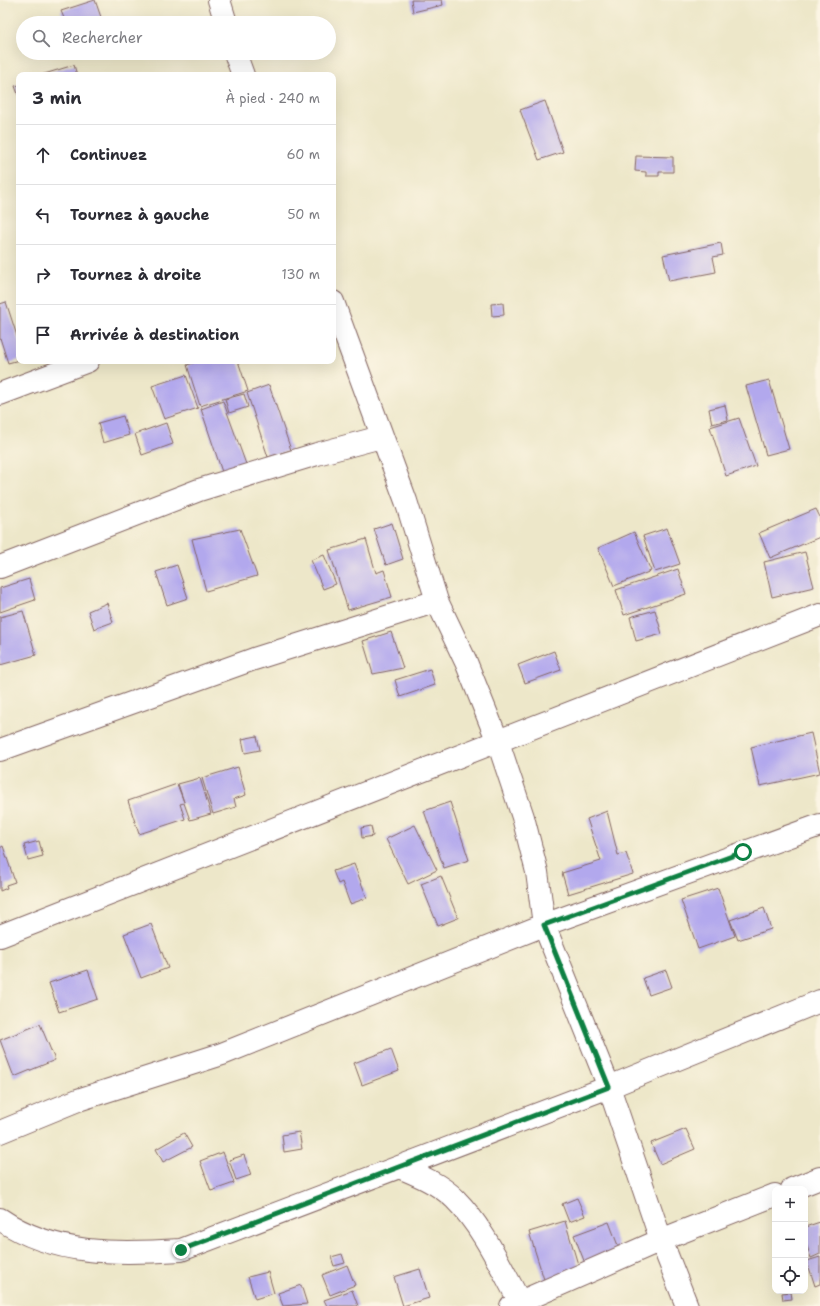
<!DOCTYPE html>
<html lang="fr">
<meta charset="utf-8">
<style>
body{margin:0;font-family:"Shantell Sans",sans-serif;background:#f2f2f3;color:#2b2b33}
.controls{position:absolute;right:12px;bottom:12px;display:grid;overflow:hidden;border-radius:8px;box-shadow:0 4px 16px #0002}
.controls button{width:36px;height:36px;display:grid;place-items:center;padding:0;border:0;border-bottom:1px solid #e1e1e2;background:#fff;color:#2b2b33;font:20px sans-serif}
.stop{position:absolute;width:12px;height:12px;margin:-9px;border:3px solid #0b8043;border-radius:50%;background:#fff}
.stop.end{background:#0b8043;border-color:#fff;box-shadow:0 1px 4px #0008}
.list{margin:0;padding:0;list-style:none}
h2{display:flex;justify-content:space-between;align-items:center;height:52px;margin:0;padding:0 16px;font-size:17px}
h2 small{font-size:13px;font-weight:400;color:#7c7c81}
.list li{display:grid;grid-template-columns:26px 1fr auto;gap:12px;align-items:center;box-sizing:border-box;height:60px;padding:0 16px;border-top:1px solid #e1e1e2}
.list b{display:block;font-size:15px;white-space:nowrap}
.list em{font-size:13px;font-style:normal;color:#7c7c81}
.icon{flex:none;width:22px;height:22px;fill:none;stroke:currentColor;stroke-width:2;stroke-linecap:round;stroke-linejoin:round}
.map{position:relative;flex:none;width:820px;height:1306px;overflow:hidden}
.search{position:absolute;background:#fff;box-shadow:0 4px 16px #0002;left:16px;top:16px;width:320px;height:44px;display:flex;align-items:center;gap:10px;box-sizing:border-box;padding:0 14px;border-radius:22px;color:#7c7c81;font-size:15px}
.panel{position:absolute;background:#fff;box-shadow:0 4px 16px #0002;left:16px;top:72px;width:320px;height:292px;border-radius:8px}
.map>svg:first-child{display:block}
.building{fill:#b2a8ed}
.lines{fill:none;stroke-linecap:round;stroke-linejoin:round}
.minor-casing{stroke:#836562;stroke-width:24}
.minor{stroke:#fff;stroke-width:22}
.route{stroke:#0b8043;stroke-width:5}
</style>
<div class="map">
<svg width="820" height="1306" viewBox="0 0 820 1306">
<rect width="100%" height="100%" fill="#fcf5e5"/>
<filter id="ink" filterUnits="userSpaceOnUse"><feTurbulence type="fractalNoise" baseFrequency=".025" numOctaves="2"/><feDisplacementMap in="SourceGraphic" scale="8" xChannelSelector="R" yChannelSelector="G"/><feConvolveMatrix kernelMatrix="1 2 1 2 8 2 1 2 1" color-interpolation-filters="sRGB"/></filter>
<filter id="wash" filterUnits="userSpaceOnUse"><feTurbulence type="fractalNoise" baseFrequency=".012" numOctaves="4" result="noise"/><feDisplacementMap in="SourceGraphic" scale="16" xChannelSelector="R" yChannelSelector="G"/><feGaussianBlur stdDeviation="0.9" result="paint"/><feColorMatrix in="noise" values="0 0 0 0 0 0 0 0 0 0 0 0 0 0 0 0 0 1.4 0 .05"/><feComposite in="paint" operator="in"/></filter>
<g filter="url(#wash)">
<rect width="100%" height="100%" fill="#ede7c9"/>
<g id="blocks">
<path class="building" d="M95,0L103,23H66L61,11Z
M411,0H442L443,5L413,12Z
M74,65L77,75H41Z
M19,85V97L15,86Z
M545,101L563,152L539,160L520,110Z
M636,156L673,157V172H659V176H646V172L635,171Z
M721,243L723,255L713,257L716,272L669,281L663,255Z
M6,302L19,342V360L8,363L0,338V304Z
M503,303L504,315L492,316L491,304Z
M199,361H238L248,391L200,406L187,365Z
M186,375L198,408L164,419L152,386Z
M769,380L789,449L766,455L746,386Z
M269,385L291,450L268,457L247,393Z
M244,394L248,407L229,413L225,399Z
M223,401L247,467L223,475L201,409Z
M725,405L728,420L712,424L709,409Z
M123,416L129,435L103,443L98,423Z
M739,418L756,466L726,476L710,427Z
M166,423L173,444L142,455L135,434Z
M816,509L820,517V537L770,558L759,533Z
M392,523L403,559L386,565L374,529Z
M667,528L680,564L655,572L643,536Z
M240,529L257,576L206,591L192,539Z
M634,532L651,571L614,586L598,548Z
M366,539L376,573L384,570L392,597L348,610L329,550Z
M805,552L814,587L772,597L764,562Z
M324,555L336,584L323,589L311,560Z
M177,565L188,598L167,605L156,572Z
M678,569L686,594L624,615L616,590Z
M29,579L35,600L0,612V588Z
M107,603L113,622L94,629L88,611Z
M655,610L662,634L636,641L630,617Z
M23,611L36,655L0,665V617Z
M391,632L403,668L373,674L363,641Z
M554,651L561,670L525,683L518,665Z
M430,669L435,685L400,697L395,680Z
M811,733L820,773L760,786L751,747Z
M257,736L260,750L245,753L242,739Z
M238,767L246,795L234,799L236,807L213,814L202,778Z
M200,778L211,814L190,820L184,803L180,804L185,819L139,834L128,801L177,784L184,802L178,784Z
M450,802L469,860L444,868L424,811Z
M607,811L618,855L626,853L633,874L568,894L562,873L601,861L587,819Z
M415,825L437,870L408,884L386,839Z
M371,826L373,836L362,838L361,828Z
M39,841L43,856L28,860L24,845Z
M3,846L15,882L6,885L7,888L0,891V848Z
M354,864L367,898L350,904L342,882L338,884L333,871Z
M441,876L458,918L438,926L421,884Z
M718,888L735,936L698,949L681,900Z
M764,908L771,929L738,940L730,920Z
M151,924L168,968L141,978L124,934Z
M88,970L98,999L59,1012L49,983Z
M666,970L672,987L649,995L643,978Z
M40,1024L55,1060L14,1077L0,1040Z
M391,1049L399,1071L362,1085L354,1063Z
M686,1129L695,1149L660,1164L651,1143Z
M299,1132L302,1149L284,1152L282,1135Z
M184,1133L192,1147L163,1162L156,1149Z
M223,1152L234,1183L211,1191L200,1161Z
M244,1155L251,1175L236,1180L229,1160Z
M577,1198L585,1216L569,1222L562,1204Z
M565,1221L582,1278L547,1289L529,1232Z
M609,1222L620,1251L588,1271L574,1235Z
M820,1222V1254L811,1258L805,1240V1227Z
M342,1254L345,1263L334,1266L331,1257Z
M820,1257V1284L815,1286L807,1261Z
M347,1265L355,1285L330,1295L322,1275Z
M420,1269L429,1298L403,1306L394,1277Z
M268,1272L274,1293L255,1299L248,1277Z
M301,1285L307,1304L283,1306L278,1293Z
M352,1290L358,1306H327L324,1300Z
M791,1292L792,1299L783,1300L782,1293Z"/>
</g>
</g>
<g filter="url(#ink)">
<use href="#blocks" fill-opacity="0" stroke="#836562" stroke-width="1"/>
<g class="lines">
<g class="minor-casing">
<path id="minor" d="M219,0L226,23
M235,53L243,75
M333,302L406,501L437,601L466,662L498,742L523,817L537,872L544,925L609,1087L661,1240L687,1306
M0,394L88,361
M0,567L199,490L317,454L381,437
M0,750L254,659L437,601
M0,936L820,615
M0,1132L78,1100L222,1054L544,925L820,825
M399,1167C418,1175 440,1184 455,1199C483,1227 501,1268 520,1302
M792,1189L820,1178
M0,1219C54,1256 118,1254 181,1250L609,1087L820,1001
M511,1306L661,1240L775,1195"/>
</g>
<use href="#minor" class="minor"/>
</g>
</g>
<g class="lines" filter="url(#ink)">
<path class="route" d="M181,1250L609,1087L544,925L743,852"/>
</g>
</svg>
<div class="controls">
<button>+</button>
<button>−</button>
<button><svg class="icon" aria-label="locate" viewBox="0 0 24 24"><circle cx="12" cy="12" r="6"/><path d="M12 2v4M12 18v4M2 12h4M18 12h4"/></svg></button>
</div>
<div class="stop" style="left:743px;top:852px"></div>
<div class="stop end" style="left:181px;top:1250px"></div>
<div class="search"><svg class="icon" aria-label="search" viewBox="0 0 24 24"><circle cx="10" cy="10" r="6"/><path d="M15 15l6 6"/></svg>Rechercher</div>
<section class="panel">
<h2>3 min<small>À pied · 240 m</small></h2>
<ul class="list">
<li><svg class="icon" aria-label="ahead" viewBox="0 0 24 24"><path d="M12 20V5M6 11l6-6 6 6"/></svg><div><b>Continuez</b></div><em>60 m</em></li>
<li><svg class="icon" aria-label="left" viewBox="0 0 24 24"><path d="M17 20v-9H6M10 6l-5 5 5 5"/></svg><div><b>Tournez à gauche</b></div><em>50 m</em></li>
<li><svg class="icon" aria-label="right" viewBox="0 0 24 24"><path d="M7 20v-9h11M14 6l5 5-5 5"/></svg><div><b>Tournez à droite</b></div><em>130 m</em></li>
<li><svg class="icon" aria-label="arrive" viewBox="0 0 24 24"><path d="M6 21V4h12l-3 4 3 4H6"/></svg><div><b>Arrivée à destination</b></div></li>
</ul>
</section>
</div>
